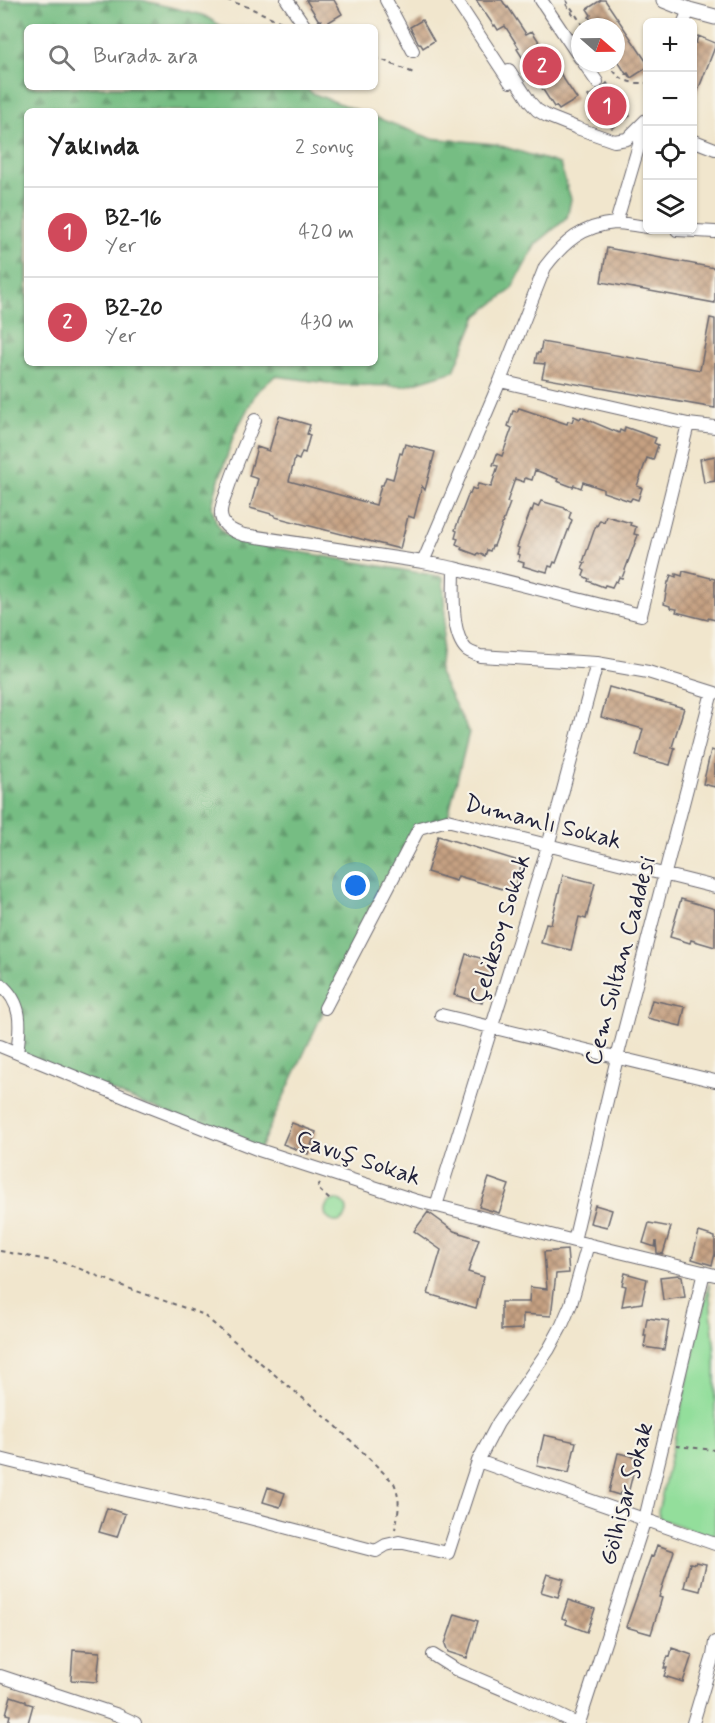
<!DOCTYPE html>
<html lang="tr">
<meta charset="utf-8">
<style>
body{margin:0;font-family:Mynerve,sans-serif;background:#f2f2f2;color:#222}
.controls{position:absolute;right:18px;top:18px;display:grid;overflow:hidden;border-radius:9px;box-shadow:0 2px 4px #0004}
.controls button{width:54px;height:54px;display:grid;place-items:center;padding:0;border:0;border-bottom:2px solid #e0e0e0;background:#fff;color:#222;font:30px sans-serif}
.compass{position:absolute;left:571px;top:18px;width:54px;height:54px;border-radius:50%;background:#fff;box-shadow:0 2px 4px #0004;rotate:110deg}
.you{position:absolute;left:356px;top:886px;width:21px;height:21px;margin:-15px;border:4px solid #fff;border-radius:50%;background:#1a73e8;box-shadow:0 0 0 9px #1a73e833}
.badge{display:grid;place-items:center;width:39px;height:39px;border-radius:50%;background:#d1495b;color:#fff;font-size:20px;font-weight:700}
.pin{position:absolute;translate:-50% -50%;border:3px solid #fff;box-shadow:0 2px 6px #0006}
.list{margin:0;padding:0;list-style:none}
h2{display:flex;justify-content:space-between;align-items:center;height:78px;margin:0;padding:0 24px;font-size:26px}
h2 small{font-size:20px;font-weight:400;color:#767676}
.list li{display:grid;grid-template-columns:39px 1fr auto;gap:18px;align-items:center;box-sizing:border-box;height:90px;padding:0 24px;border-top:2px solid #e0e0e0}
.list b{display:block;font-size:22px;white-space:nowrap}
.list p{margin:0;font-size:20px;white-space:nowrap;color:#767676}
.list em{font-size:20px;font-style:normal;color:#767676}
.icon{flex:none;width:33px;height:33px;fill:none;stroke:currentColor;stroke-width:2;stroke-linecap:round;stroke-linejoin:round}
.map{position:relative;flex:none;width:715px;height:1723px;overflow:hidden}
.search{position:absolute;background:#fff;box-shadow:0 2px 4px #0004;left:24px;top:24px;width:354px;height:66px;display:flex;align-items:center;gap:15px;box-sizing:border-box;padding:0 21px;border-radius:9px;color:#767676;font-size:22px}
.panel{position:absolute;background:#fff;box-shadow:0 2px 4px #0004;left:24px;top:108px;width:354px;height:258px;border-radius:9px}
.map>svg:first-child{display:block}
.forest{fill:url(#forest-firs);stroke:#4c705f;stroke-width:1.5}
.green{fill:#93de9b;stroke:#5a806b;stroke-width:1.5}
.building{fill:url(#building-cross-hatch)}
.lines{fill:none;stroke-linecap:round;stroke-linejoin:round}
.minor-casing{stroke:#6a676e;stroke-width:14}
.tertiary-casing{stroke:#6a676e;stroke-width:17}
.path{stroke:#6a676e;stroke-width:2;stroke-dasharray:4.5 4.5;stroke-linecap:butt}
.minor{stroke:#fff;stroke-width:12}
.tertiary{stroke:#fff;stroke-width:15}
.labels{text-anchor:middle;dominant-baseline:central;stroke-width:4.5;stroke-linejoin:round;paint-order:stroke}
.street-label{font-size:24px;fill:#22223b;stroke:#f7f3e8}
</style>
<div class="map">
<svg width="715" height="1723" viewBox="0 0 715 1723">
<defs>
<pattern id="forest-firs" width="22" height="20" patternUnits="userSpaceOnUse" patternTransform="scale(1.5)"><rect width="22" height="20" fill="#76bd83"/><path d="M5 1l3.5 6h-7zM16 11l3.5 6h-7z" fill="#60996c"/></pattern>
<pattern id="building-cross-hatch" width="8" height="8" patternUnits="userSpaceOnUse" patternTransform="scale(1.5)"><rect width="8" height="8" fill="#c6a182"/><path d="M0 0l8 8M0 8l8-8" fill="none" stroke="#a0836c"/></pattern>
</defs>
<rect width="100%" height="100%" fill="#f7f3e8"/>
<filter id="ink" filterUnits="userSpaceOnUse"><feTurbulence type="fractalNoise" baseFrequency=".0167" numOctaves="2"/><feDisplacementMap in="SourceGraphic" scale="12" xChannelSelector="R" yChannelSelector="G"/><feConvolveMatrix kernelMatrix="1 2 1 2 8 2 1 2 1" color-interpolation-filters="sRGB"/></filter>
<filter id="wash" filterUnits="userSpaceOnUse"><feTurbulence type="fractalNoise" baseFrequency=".008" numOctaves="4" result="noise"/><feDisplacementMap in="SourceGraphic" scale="24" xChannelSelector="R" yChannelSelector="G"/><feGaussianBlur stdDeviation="1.35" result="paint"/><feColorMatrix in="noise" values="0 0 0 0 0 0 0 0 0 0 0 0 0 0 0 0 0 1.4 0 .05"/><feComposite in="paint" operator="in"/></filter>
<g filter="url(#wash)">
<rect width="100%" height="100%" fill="#f1e6cd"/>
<path class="forest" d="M0,0H141L203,15L223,27H27V87H305L312,93L359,111H27V363H375V117L430,138L495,144L560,164L571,199L567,218L536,244L511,290L477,316L454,371L405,386L342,385L275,376L256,393L234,435L216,489L212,507L216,522L224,533L234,539L254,544L443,577L445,616L439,673L469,732L447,820L419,829L325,1008L259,1150L17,1053L19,1018L0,984Z"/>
<path class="green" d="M325 1211a11 11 0 1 1 22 0a11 11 0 1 1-22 0Z
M709,1283L715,1359V1534L709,1536L660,1519L658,1512Z"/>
<g id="blocks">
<path class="building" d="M306,0H334L342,14L324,25L321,20L319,21Z
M476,0H502L507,8L508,7L526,34L532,31L577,99L559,110L556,106L554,107L517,49L519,48L505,26L498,30L495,25L494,26Z
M601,0H605L648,64V67L631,78L628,73L626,74L616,58V27H596L589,17L591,15L587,9Z
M422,20L434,41L423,48L420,43L419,44L410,27Z
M698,36L715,43V47L693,103V42L696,43Z
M607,83L630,116L612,128L609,124L607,125L588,96L601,89Z
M607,248L715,268V303L601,282Z
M710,318L715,319V408L542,378L545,364L535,363L537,353H540L542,342L700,370Z
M519,408L567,424L568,421L572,422L574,416L580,419L581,417L619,433L620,430L624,432L625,427L656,438L654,443L658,445L653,460L647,458L637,486L642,488L638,500L632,498L630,501L603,492V489L583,482L581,488L574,485L573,487L557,481L558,479L535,470L532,480L525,478L524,482L515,479L507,502L510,503L494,546H492L490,551L487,550L485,556L478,553L477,555L461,549L462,547L456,544L458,539L455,538L457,531L455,530L469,493L470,494L472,488L476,490L478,484L491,487L498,466L493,465L497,454L502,456L512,428L508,426L513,411L517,412Z
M279,416L310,425L307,434L310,435L305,453L302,452L299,460L295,458L289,481L376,505L381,485H383L386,477L393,479L400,453L402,454L405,444L435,452L425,490L422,486L414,518L408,516L400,549L275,517V515L250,508L258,479L249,476L257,447L269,451Z
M715,456V481L704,483L700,459Z
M541,501L565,508V509L571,512L569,518L572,520L556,563L554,562L552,567L549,566L547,572L540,570L539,571L523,566L524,563L518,561L520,555L517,554L519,548L517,547L531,510L532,511L534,505L538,507Z
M606,516L631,523L630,525L636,527L634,534L638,535L622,578L619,577L617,582L615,581L612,587L605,585L604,587L588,581L589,579L583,576L585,571L582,569L585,563L583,562L596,525L597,526L600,520L604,522Z
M683,571L715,579V620L708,618V620L676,612L677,609L670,608V606L664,604L668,582H669L671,575L676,577V574L682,576Z
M609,687L684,708L672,747L675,748L670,765L636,756L643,729L601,717Z
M711,750L715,751V787L703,784Z
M438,836L522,862L513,892L458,876L456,881L427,872Z
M563,875L595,883L586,919L579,917L571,950L541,943L546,923L551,924Z
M681,899L715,909V947L691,940L690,943L670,937Z
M466,954L494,962L482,1003L454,995Z
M652,1000L685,1007L681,1026L647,1018Z
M292,1123L316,1132L308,1154L283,1144Z
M489,1178L509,1185L499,1213L479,1207Z
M595,1205L612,1210L607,1227L590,1223Z
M428,1212L454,1231L479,1239L468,1272L484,1277L476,1308L428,1294L441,1250L414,1231Z
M649,1223L671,1227L663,1254L657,1253L656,1241L655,1247L643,1243Z
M699,1232L715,1237V1254L712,1265L692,1259Z
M567,1250L569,1273L556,1274L551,1316L523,1314V1329L501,1330V1302H529L530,1287L547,1289L544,1252Z
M625,1273L647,1279L642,1303L622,1306L626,1286L622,1285Z
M679,1275L682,1276L685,1297L663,1300L660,1277Z
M647,1318L669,1321L664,1350L644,1347L646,1336H644Z
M544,1435L576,1442L569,1473L537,1466Z
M618,1453L637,1457L628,1494L620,1493L619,1495L609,1492Z
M268,1487L285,1493L280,1507L263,1502Z
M107,1508L125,1514L117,1537L99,1532Z
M657,1545L674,1551L659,1597L662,1598L651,1634L626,1627L651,1556L653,1557Z
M696,1562L706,1564L700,1591L684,1587L690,1563L695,1564Z
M547,1574L564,1579L558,1597L541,1592Z
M568,1600L595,1609L587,1632L566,1624L567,1620L562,1618Z
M455,1614L478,1621L467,1658L448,1652L445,1644Z
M672,1648L692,1655L683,1682L664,1676L667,1668H664L668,1656L670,1657Z
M73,1650L100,1652L97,1682L71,1680Z
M11,1696L26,1701V1703L33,1705L28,1723H8L10,1715L6,1714Z"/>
</g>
</g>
<g filter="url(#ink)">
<use href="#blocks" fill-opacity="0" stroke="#6a676e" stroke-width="1.5"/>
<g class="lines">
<g class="minor-casing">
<path id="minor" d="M287,0L304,25
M386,0L413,51
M456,0L510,82
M541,0L580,58
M684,22L689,10
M584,63L597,82
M509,70L530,102L537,110L547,116L577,128L614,141L627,139L646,120
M692,140L715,149
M616,223L646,121
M648,227C637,226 625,223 615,223C582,226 564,242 545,267L500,381L423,562L454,568L641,615L688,424L715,427
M677,230L715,232
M500,381L688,424
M255,420C245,443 235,467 227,491C225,498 220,507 221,514C221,526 234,532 244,535L423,562
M454,568C454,590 450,634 467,650C471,653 476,654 480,656L597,663L648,672L715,693
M0,984C23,1003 21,1025 17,1053
M325,1008L419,828L447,820L715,887
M441,1015L715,1081
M0,1046L144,1105L259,1150L414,1200L574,1241L715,1275
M436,1206L548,846L597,663
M574,1241L617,1058L712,692
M0,1459L126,1490L238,1515L376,1551L386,1545L399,1542L448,1553L478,1461L498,1423L549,1349L561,1327L571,1304L588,1244
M478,1461L715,1544
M433,1655L455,1669L521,1697L575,1723
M0,1676L118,1715L135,1723
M579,1723L645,1519L704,1272
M693,1723L713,1656L715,1642"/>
</g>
<g class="tertiary-casing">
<path id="tertiary" d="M664,0L689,10L715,17"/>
</g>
<path class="path" d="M227,0L248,7L288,25
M566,0L584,27
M566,4L575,18L577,17
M375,57L416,74
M608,63C619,80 627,84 648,83
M611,67L619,63
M589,120L599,113
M320,1183L317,1188L331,1201
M0,1251L68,1264L125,1287L202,1314L335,1425L394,1483C401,1499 399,1512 395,1529
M676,1446L715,1450"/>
<use href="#minor" class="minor"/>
<use href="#tertiary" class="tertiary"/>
</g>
</g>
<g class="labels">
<g class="street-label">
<text transform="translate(543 823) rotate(14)">Dumanlı Sokak</text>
<text transform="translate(501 929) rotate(-73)">Çeliksoy Sokak</text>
<text transform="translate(621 961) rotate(-75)">Cem Sultan Caddesi</text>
<text transform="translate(358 1159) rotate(18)">Çavuş Sokak</text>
<text transform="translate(627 1494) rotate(-75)">Gölhisar Sokak</text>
</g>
</g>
</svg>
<div class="controls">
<button>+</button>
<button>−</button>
<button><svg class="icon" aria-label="locate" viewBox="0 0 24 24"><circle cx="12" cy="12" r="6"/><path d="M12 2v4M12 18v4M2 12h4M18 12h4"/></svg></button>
<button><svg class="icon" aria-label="layers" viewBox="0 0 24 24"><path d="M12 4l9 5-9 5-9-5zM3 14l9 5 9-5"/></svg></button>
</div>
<svg class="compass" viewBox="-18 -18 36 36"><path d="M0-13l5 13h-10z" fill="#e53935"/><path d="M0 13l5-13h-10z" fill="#767676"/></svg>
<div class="you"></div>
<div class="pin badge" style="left:607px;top:106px">1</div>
<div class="pin badge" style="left:542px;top:66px">2</div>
<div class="search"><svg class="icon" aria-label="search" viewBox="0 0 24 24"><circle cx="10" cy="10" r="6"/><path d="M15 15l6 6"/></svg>Burada ara</div>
<section class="panel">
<h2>Yakında<small>2 sonuç</small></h2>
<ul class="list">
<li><span class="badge">1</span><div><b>B2-16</b><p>Yer</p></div><em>420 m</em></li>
<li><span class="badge">2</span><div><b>B2-20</b><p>Yer</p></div><em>430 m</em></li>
</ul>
</section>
</div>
